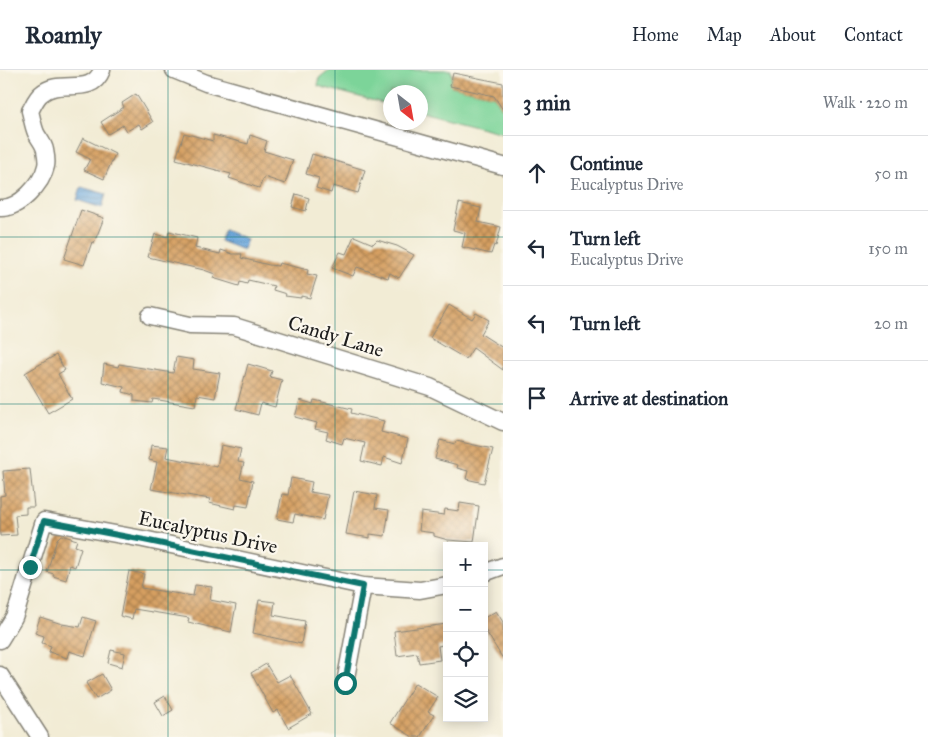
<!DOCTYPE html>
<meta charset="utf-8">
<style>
body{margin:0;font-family:"IM FELL Great Primer",serif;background:#f2f2f3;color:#1f2937}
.controls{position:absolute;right:15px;bottom:15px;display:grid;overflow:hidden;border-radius:0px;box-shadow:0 2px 12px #0003}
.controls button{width:45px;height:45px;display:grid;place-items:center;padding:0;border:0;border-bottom:1px solid #e0e1e3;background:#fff;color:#1f2937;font:25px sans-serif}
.compass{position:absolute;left:383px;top:15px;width:45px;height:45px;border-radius:50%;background:#fff;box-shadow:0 2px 12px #0003;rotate:149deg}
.stop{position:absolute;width:15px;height:15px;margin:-11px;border:4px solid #0f766e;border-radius:50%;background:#fff}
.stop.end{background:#0f766e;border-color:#fff;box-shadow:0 1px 5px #0008}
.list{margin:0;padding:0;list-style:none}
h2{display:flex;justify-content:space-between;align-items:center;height:65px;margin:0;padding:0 20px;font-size:21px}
h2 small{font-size:16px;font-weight:400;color:#747a83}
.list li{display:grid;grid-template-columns:32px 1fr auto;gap:15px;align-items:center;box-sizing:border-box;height:75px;padding:0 20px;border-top:1px solid #e0e1e3}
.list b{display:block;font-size:19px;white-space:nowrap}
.list p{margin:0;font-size:16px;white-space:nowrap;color:#747a83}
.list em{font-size:16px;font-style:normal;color:#747a83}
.icon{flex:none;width:28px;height:28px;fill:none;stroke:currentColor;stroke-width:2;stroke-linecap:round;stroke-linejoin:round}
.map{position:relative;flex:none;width:503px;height:667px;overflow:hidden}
header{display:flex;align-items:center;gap:30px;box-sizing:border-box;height:70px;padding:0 25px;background:#fff;border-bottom:1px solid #e0e1e3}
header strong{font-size:24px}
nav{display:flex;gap:28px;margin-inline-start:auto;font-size:18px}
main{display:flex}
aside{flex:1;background:#fff}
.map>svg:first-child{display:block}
.green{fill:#7bd499;stroke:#4c785a}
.water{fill:url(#water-rules);stroke:#45637e}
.building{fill:url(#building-cross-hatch)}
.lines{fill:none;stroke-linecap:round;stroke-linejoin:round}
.minor-casing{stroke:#878478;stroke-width:19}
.minor{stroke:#fff;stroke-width:16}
.route{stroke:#0f766e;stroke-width:6}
.grid{fill:none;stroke:#0f766e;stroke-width:1;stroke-opacity:0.55}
.labels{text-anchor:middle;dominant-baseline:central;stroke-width:4.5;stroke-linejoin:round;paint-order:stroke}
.street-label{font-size:20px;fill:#1c1c1c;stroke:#fbf7ec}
</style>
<header>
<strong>Roamly</strong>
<nav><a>Home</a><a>Map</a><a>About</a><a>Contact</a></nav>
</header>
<main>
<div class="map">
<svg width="503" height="667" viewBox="0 0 503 667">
<defs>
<pattern id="water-rules" width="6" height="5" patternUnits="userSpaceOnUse" patternTransform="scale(1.25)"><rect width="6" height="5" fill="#6eaadf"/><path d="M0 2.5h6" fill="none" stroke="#5a8ab4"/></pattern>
<pattern id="building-cross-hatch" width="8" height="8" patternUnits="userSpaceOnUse" patternTransform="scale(1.25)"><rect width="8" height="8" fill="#d59f61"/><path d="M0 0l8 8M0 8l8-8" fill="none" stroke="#ac814f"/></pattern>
</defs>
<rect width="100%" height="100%" fill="#fbf7ec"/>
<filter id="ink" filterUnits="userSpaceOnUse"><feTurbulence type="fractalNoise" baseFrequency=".02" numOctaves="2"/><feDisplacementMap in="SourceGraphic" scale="10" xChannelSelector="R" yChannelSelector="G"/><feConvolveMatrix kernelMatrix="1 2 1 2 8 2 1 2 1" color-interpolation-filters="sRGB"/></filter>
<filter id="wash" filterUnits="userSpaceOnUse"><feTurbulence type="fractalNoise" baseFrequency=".0096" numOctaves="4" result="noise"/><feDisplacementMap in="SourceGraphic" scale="20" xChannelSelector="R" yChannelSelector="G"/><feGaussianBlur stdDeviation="1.12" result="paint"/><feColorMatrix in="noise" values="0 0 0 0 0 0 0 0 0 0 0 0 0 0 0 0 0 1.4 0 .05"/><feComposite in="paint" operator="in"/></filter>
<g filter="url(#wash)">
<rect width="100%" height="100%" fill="#f2ecd5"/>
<path class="green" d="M329,0H451L452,7L451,16L494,26L503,40V63L421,42L420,22H390V35L318,16L319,8Z"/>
<path class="water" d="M81,117L106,124L102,138L77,130Z
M224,160L247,169L243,180L220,171Z"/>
<g id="blocks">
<path class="building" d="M453,3L503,13V40L494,26L450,16Z
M136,24L153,52L142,59L139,54L127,61L123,55L108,64L101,52L124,37L122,33Z
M184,63L213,71V65L248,74L250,65L267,71L264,81L293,90L285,114L264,107L259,118L229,108L231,104L176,89Z
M83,68L115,84L104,109L84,100L90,89L76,82Z
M312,84L365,100L358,123L333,116L331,123L316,118L319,108L306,104Z
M296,124L309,128L306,141L292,137Z
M459,133L481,138L478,152L501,157L496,176L494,175L491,184L462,177L465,163L453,160Z
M81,140L104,148L94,173L92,172L84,195L64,189Z
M169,161L197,168L195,178L220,184L221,180L233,184H242L241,188L269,195L278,196L279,193L308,200L307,204L317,206L310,228L301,226V228L285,226L286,224L273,220L274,216L248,210L247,214L240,212L239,216L213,208L215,204L204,200L148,187L155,164L168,167Z
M354,166L373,174L377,170L397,176L414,185L399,208L390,203L388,208L357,197L353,206L332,198L340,182L346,184Z
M449,235L472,249L476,243L489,250L481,264L503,278V300L473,278L466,289L430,268Z
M56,285L65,300L58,304L72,329L48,343L25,303Z
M176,287L194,290L193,299L220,303L215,328L197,325L195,336L153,329L152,333L134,331V325L123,322L124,317L102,312L104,294L118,297L119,294L173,303Z
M248,294L272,301L270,307L282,310L275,337L261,333L258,345L236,339Z
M300,330L313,334L314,330L352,339L351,343L384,351L381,362L408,369L402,393L384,387L382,396L361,391L365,373L344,368L342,374L326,369L328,362L315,359L317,353L295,347Z
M440,370L455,374L456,371L493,379L484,413L466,409L468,401L457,398L458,395L435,389Z
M151,375L168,377L166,387L217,397L221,375L241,379L238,392L244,393L240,408L253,411L248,437L236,435L235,439L209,433L210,429L151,419L157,392L149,390Z
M30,399L34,437H26V444L15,445L17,465L0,466V426L5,425L3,401Z
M291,408L312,412L310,422L328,425L323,450L295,444L293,452L277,449L282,424L288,425Z
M354,421L377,425L375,438L389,440L385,466L370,464V468L346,464Z
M460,433L479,436L474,472L448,470L434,466V463L419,461L421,442L444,445L445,439L459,441Z
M61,465L77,470L75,476L81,478L75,497L70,495L66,510L53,506L54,504L47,502L57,469Z
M129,501L144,504L141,518L193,526L195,515L212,517L210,530L236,535L231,562L188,552L189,548L134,539L132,549L120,546Z
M259,530L275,532L273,545L305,551L301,574L253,563Z
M496,541L503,552V589L484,558V548Z
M40,547L62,554L80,557L83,547L96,551L85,586L69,581L67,588L49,582L51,576L42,573L44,566L35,563Z
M447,554V574L438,576L440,590L419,593L417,583L397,586L394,561Z
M111,580L125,583L122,597L108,593Z
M266,594L277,612L290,605L312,644L288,658L278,640L273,643L251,603Z
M102,604L111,620L96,629L86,613Z
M415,613L438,627L428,642L434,645L420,667H413L390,653Z
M165,626L173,640L163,646L155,632Z"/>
</g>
</g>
<g filter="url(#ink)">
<use href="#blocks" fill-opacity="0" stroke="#878478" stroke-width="1"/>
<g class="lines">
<g class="minor-casing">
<path id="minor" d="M174,0L206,13L503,96
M0,138C19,139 42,114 46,96C47,92 46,85 45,80C44,74 39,69 36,63C33,56 32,48 30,41C33,36 36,28 41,24C60,7 91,28 102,0
M150,246L190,255L234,256L430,317L503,352
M484,503L503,496
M0,570L14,547L18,536L44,451L143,469L363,516L420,520L447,515
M0,605L40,667
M345,613L363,516"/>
</g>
<use href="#minor" class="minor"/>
</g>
</g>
<g class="lines" filter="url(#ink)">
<path class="route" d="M30,497L44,451L144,470L363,516L345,613"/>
</g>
<path class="grid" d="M168,0V667M335,0V667M0,167H503M0,334H503M0,500H447M484,500H503"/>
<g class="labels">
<g class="street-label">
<text transform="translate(336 266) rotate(17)">Candy Lane</text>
<text transform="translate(208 462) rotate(12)">Eucalyptus Drive</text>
</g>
</g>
</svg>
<div class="controls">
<button>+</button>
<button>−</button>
<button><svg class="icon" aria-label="locate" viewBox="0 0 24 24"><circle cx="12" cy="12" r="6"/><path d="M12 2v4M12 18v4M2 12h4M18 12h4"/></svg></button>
<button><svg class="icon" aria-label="layers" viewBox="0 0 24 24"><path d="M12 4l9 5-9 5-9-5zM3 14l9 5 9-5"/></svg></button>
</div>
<svg class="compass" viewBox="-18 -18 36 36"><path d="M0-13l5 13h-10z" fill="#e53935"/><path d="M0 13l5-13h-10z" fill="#747a83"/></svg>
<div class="stop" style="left:345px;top:613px"></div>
<div class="stop end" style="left:30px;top:497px"></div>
</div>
<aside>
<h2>3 min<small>Walk · 220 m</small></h2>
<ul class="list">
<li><svg class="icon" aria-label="ahead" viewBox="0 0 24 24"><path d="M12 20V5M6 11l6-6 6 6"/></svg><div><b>Continue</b><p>Eucalyptus Drive</p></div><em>50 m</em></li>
<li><svg class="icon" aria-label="left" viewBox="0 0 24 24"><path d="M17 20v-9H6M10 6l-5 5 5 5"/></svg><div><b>Turn left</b><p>Eucalyptus Drive</p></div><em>150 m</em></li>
<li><svg class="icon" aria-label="left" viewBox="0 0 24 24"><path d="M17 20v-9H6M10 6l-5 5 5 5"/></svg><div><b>Turn left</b></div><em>20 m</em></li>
<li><svg class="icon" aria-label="arrive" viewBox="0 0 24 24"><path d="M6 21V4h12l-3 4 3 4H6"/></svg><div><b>Arrive at destination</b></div></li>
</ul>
</aside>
</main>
